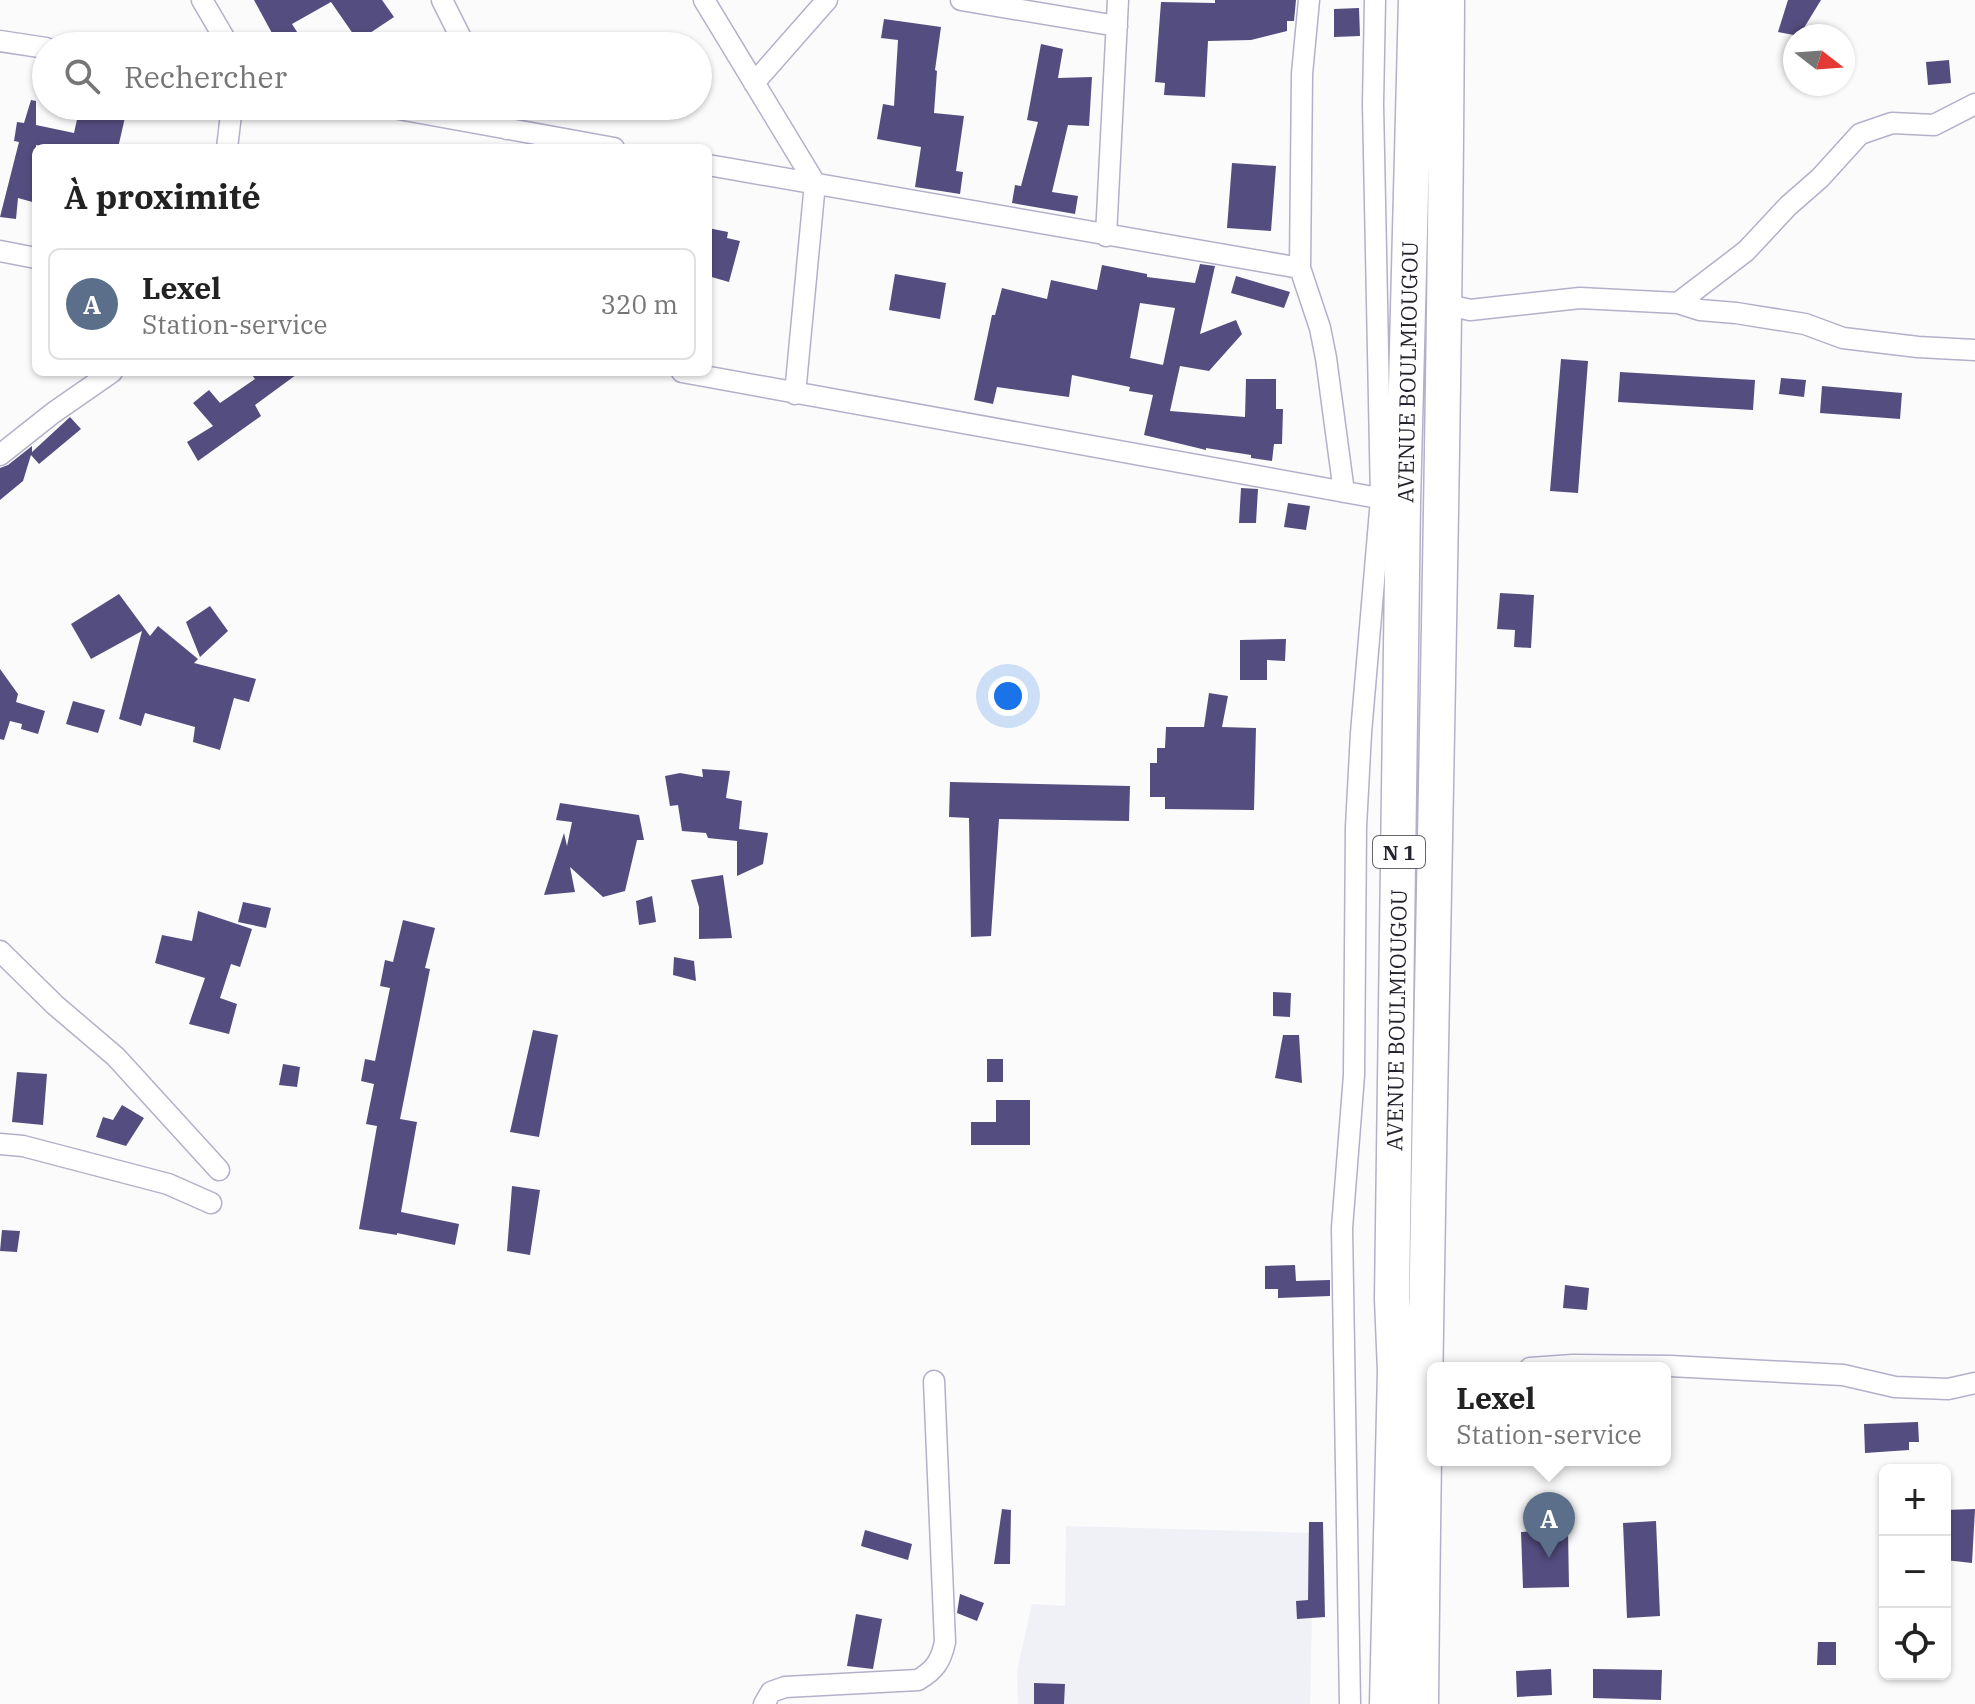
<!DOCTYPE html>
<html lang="fr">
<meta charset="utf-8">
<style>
body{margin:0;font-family:"IBM Plex Serif",serif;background:#f2f2f2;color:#222}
.controls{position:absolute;right:24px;bottom:24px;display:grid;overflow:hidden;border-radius:12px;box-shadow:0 2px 6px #0004}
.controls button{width:72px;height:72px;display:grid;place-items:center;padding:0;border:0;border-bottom:2px solid #e0e0e0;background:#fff;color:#222;font:40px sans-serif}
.compass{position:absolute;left:1783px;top:24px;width:72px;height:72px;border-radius:50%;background:#fff;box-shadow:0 2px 6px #0004;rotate:107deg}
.you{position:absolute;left:1008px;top:696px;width:28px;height:28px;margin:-20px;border:6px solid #fff;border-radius:50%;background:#1a73e8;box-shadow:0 0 0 12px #1a73e833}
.badge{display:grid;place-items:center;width:52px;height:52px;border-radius:50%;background:#0f766e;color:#fff;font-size:26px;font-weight:700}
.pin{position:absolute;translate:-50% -66px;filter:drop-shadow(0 2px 4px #0008)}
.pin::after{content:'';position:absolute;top:42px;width:28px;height:24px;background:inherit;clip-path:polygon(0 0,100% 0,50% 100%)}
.popup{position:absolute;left:1427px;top:1362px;width:244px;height:104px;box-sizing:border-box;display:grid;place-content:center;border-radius:12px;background:#fff;filter:drop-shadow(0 2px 6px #0005);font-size:26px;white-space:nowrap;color:#767676}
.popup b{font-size:30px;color:#222}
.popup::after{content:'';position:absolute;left:50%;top:100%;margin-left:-16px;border:16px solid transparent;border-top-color:#fff}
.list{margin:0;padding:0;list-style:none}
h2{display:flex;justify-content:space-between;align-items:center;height:104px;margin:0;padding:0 32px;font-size:34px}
h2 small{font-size:26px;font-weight:400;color:#767676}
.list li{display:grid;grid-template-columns:52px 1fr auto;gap:24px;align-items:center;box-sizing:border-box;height:112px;margin:0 16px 16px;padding:0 16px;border:2px solid #e0e0e0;border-radius:12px}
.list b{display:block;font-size:30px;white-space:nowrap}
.list p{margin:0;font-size:26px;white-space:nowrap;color:#767676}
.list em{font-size:26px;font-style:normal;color:#767676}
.icon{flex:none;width:44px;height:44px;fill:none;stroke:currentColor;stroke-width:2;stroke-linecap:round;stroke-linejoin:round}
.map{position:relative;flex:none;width:1975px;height:1704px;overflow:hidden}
.search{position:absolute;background:#fff;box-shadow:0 2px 6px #0004;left:32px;top:32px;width:680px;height:88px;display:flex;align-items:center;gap:20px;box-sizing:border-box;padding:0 28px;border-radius:44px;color:#767676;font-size:30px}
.panel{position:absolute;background:#fff;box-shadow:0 2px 6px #0004;left:32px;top:144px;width:680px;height:232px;border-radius:12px}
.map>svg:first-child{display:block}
.built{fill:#f0f0f7}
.building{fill:#544d7f;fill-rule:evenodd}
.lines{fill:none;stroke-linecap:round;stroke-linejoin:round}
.minor-casing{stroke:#b3b0ca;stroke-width:23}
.trunk-casing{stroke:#b3b0ca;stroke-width:37}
.minor{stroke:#fff;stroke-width:20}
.trunk{stroke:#fff;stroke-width:34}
.labels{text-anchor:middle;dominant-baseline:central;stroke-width:8;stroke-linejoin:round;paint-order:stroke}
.shield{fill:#fff;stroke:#66656c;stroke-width:2}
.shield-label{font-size:20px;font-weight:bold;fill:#24232d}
.street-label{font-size:22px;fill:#24232d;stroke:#fff}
</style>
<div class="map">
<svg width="1975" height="1704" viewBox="0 0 1975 1704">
<rect width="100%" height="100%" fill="#fbfbfb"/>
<path class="built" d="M1066,1526L1314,1533L1310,1704H1018L1017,1671L1032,1604L1065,1606Z"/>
<path class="building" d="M254,0H382L394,17L358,41L331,2L292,24L306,46H279Z
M1215,0H1296L1294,21H1287V31L1251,40L1208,41L1205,97L1164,95L1165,83L1155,82L1161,2L1215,3Z
M1788,0H1821L1799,36L1778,32Z
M1359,8L1360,36L1334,37V9Z
M884,19L941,27L935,70L937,71L934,113L964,116L956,171L963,172L960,194L915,187L921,147L877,139L883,104L894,106L898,40L881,38Z
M1041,44L1063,49L1058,78L1092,77L1089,126L1068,125L1052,192L1078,196L1075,214L1012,203L1015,185L1021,186L1038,122L1027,120Z
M1949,60L1951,83L1928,85L1926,62Z
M31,100L36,101V125L74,133L80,106H94L126,113L118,148H50L36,145V203L18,198L16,219L0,217L19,142L14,141L17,122L24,123Z
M1232,163L1276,166L1271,231L1227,228Z
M708,228L728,232L727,238L740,241L729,282L708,276Z
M1200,264L1215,266L1200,334L1236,320L1242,334L1209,371L1180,366L1170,411L1245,417L1246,379H1276V409H1283L1282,444H1274L1272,461L1251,458V455L1206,448V450L1144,435L1153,395L1129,391L1130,387L1072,375L1069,397L997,387L993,404L974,400L992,315H995L1002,288L1047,299L1051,280L1097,290L1102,265L1147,274V277L1195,283ZM1140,303L1175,308L1163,365L1130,358Z
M895,274L946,283L940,319L889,310Z
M1236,276L1290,292L1284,308L1231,293Z
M1561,359L1588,361L1578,493L1550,491Z
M250,372H300L255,405L261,416L198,461L187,442L213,426L193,403L209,390L220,403L255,379Z
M1620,372L1755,380L1753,410L1618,402Z
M1781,378L1806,380L1804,397L1779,394Z
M1822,386L1902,393L1900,419L1820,413Z
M70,417L81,429L39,464L31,455L23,481L0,500V468L8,465L32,446V452Z
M1241,488L1258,489L1256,523H1239Z
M1288,503L1310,506L1306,530L1284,527Z
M1500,593L1534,595L1531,648L1514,647L1515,630L1497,629Z
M119,594L150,636L158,626L198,659L194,663L256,679L249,702L234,698L220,750L193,742L195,727L145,713L141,726L119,719L142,631L91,659L71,624Z
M210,606L228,631L200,657L186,622Z
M1286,639L1285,661L1267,660V680H1240V640Z
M0,669L18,694L16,702L45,711L38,734L21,729L22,724L10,721L4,740L0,739Z
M1209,693L1228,696L1222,727L1256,728L1254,810L1165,809V797H1150V763H1157V748H1165L1166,727H1204Z
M73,701L105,710L98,733L66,724Z
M702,769L730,771L726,798L742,801L739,829L768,833L763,864L737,876V841L708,838L706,833L682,831L678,805L670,806L665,776L680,773L703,777Z
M950,782L1130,786L1129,821L999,819L991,936L971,937L969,818L949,817Z
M560,803L639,815L644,840H637L625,891L603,897L570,867L575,892L544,895L564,833L567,846L572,822L556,820Z
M723,875L732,938L699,939V907L691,880Z
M652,896L656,922L639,925L636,901Z
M243,902L271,908L266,928L238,922Z
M198,911L252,929L240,967L231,964L220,998L237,1004L229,1034L189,1024L205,978L155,963L162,935L192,941Z
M403,920L435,928L425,968L430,969L400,1119L417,1122L401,1212L459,1224L455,1245L397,1233V1235L359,1229L377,1126L366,1124L374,1084L361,1081L365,1059L375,1061L390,988L380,986L385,960L393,962Z
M674,957L694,961L696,981L673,975Z
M1273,992L1291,993L1290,1017L1273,1016Z
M533,1030L558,1035L539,1137L510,1132Z
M1283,1035H1299L1302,1083L1275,1078Z
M987,1059H1003V1082H987Z
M283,1064L300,1067L297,1087L279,1085Z
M17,1072L47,1074L43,1125L12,1122Z
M996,1100H1030V1145H971V1122H996Z
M122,1105L144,1118L126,1146L96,1137L103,1117L113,1120Z
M512,1186L540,1190L530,1255L507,1251Z
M2,1230L20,1231L17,1252L0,1251Z
M1295,1265L1296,1281L1330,1280V1296L1278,1298V1289H1265V1266Z
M1565,1285L1589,1288L1587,1310L1563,1308Z
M1918,1422L1919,1442H1909V1450L1865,1453L1864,1424Z
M1002,1509L1011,1510L1010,1564H994Z
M1975,1509L1972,1563L1945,1560V1510Z
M1656,1521L1660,1616L1627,1618L1623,1523Z
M1309,1522H1323L1325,1617L1297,1619L1296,1601L1308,1600Z
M865,1530L912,1544L908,1560L861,1546Z
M1568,1530L1569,1587L1523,1588L1521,1532Z
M960,1594L984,1603L977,1621L957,1613Z
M856,1614L882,1619L873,1669L847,1666Z
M1818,1642H1836V1665H1817Z
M1551,1669L1552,1695L1517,1697L1516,1671Z
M1593,1669L1662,1670L1661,1700L1593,1698Z
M1034,1683L1065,1684L1064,1704H1034Z"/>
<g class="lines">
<g class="minor-casing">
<path id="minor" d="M202,0L229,46
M442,0L465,46
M704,0L815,183L795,394
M961,0L1117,26
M1309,0L1302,74L1300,268L1320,328L1326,358L1344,492
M0,41L46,48
M754,83L827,0
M382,106L614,148
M496,106L507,129
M227,148L232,106
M708,165L1300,268
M1106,236L1118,0
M0,251L36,258
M1678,303L1746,251L1788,206L1820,178L1860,134L1892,123L1934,125L1975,104
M1445,304L1470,310L1580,298L1678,303L1700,310L1736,313L1805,324L1843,338L1918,347L1975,350
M682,372L1395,501
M0,455L53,413L112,372
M0,951L55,1005L116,1057L219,1170
M0,1144L23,1146L168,1184L211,1203
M1530,1368L1573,1365L1670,1366L1843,1375L1895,1387L1948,1389L1975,1383
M764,1704L771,1692L785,1687L918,1680C935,1670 941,1661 945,1642L934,1381
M1350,1704L1342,1228L1354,1075L1356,827L1361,733L1381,499L1373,104L1375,0"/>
</g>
<g class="trunk-casing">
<path id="trunk" d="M1387,1704L1395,1371L1392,1299L1403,502L1416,0
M1421,1704C1426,1136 1444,568 1447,0"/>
</g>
<use href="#minor" class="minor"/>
<use href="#trunk" class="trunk"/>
</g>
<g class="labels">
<rect class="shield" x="1373" y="836" width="52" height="32" rx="6"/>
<g class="shield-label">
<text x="1399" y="852">N 1</text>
</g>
<g class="street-label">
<text transform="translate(1407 372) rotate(-89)">AVENUE BOULMIOUGOU</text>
<text transform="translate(1396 1020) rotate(-89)">AVENUE BOULMIOUGOU</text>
</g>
</g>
</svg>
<div class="controls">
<button>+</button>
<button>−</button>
<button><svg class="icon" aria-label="locate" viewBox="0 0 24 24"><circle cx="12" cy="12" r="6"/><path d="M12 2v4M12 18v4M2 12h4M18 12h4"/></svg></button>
</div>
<svg class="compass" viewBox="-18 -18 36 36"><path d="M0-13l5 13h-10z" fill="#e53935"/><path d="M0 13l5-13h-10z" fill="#767676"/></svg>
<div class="you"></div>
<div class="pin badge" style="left:1549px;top:1558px;background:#5c6f8a">A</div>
<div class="popup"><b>Lexel</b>Station-service</div>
<div class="search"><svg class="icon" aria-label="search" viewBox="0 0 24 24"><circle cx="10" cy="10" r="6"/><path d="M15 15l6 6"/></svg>Rechercher</div>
<section class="panel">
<h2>À proximité<small></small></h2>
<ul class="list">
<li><span class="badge" style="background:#5c6f8a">A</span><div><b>Lexel</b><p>Station-service</p></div><em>320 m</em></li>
</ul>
</section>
</div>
